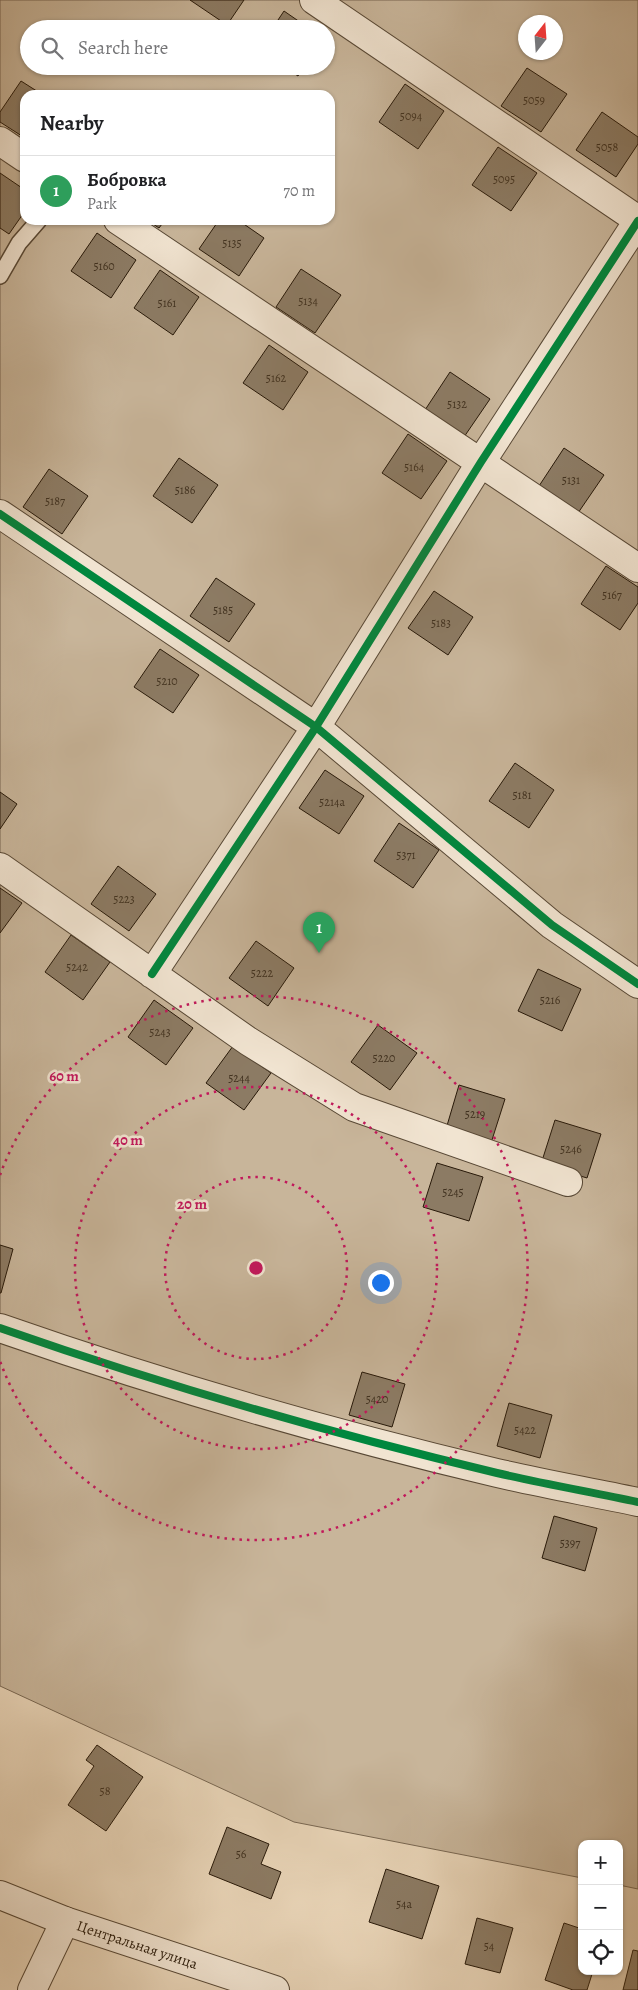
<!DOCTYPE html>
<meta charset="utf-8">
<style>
body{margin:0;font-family:Alegreya,serif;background:#f2f2f2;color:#202124}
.controls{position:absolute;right:15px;bottom:15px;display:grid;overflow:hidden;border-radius:10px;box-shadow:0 1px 4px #0004}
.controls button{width:45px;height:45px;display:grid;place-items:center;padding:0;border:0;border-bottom:1px solid #e0e0e0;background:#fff;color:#202124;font:25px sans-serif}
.compass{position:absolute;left:518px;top:15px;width:45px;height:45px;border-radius:50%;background:#fff;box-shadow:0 1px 4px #0004;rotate:17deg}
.you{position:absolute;left:380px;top:1282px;width:18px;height:18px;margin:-12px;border:4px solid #fff;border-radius:50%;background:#1a73e8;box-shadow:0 0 0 8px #1a73e833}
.badge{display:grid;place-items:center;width:32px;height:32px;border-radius:50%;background:#111827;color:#fff;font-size:16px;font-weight:700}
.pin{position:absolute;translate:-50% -41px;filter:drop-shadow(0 1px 2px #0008)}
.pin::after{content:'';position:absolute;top:26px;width:18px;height:15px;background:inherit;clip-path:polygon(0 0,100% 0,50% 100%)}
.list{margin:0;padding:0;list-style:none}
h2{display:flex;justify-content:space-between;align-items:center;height:65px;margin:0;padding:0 20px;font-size:21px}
h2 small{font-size:16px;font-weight:400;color:#757577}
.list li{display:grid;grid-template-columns:32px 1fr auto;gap:15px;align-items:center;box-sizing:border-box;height:70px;padding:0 20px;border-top:1px solid #e0e0e0}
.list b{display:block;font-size:19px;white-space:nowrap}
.list p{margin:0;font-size:16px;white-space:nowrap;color:#757577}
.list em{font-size:16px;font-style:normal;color:#757577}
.icon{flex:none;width:28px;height:28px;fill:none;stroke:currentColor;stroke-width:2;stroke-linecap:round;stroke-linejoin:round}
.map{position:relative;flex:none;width:638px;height:1990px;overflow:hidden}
.search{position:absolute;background:#fff;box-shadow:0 1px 4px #0004;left:20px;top:20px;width:315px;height:55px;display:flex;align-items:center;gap:12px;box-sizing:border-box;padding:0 18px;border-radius:28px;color:#757577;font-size:19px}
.panel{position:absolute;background:#fff;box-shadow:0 1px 4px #0004;left:20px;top:90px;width:315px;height:135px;border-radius:15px}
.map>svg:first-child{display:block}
.green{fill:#c8b59a;stroke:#786752;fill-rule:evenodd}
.building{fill:#8c7b64;stroke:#281909}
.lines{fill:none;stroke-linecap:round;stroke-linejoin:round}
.service-casing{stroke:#584835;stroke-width:18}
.minor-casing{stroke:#584835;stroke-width:30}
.tertiary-casing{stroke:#584835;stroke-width:30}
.service{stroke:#f1e4d1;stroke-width:15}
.minor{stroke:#f1e4d1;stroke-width:28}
.tertiary{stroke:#f1e4d1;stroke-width:28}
.cycleway-casing{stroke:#f1e4d1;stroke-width:11}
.cycleway{stroke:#00873e;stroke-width:8}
.ring{fill:none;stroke:#c2185b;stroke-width:2.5;stroke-dasharray:2.5 5}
.labels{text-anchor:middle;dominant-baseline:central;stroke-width:5;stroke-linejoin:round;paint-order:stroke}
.number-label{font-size:12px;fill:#413220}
.street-label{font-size:15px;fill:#281909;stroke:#f1e4d1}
.centre{fill:#c2185b;stroke:#f1e4d1;stroke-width:2.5}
.ring-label{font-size:15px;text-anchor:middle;font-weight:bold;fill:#c2185b;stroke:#f1e4d1;stroke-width:5;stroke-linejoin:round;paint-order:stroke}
</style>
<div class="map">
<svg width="638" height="1990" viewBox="0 0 638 1990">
<rect width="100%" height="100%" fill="#e9d5b8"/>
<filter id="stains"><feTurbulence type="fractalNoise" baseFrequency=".004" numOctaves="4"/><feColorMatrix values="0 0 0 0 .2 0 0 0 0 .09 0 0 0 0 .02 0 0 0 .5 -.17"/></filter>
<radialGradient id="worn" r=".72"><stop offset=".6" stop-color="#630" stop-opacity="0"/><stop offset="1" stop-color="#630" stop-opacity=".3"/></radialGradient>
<path class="green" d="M0,0H638V1889L619,1885V1844H582V1878L294,1822L0,1686ZM526,22H556V52H526ZM29,29H326V66H29ZM25,95H330V220H25Z"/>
<path class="building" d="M190,0H244L227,25Z
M284,11L310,29H272Z
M283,66H304L298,76Z
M527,68L567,94L541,132L501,106Z
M21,81L43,95H25V138L0,122V112Z
M405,84L444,111L418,149L379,122Z
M602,112L638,137V144L616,177L576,150Z
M498,147L537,173L511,211L472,185Z
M0,173L25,190V211L9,234L0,228Z
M147,220H165L159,228Z
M219,220H238L264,238L239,276L199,249Z
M97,233L136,260L111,298L71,271Z
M301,269L341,295L315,333L276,307Z
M160,270L199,297L173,335L134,308Z
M269,345L308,372L283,410L243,383Z
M450,372L490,399L464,437L425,410Z
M408,434L447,461L421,499L382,473Z
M564,448L604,475L578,513L539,486Z
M179,458L218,485L192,523L153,496Z
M49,469L88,496L62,534L23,507Z
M606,566L638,587V603L620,630L581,604Z
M216,578L255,604L229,642L190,616Z
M434,591L473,617L448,655L408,628Z
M160,649L199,675L173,713L134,687Z
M515,763L554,790L529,828L489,801Z
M325,770L364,796L339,834L299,808Z
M0,792L17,804L0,829Z
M399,823L439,850L413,888L374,861Z
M118,866L156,894L129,931L91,904Z
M0,888L22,903L0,933Z
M71,935L110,962L83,1000L45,972Z
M256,941L294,968L268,1006L229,978Z
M538,969L581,989L562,1031L518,1011Z
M154,1000L193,1028L166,1065L128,1037Z
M378,1025L417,1053L390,1090L351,1062Z
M233,1046L271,1073L244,1110L206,1083Z
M459,1085L505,1099L491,1143L446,1129Z
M555,1120L601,1134L587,1178L541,1164Z
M437,1163L483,1177L469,1221L423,1207Z
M0,1245L13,1249L1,1293H0Z
M362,1372L405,1384L392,1427L349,1415Z
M509,1403L552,1415L540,1458L497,1446Z
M554,1516L597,1528L585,1571L542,1558Z
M97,1745L143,1777L106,1831L68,1805L94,1766L86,1760Z
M227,1827L269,1844L261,1864L281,1872L271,1899L209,1874Z
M386,1869L439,1886L422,1939L369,1922Z
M477,1918L513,1928L500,1973L465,1964Z
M564,1923L582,1929V1971H593L587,1990H573L545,1980Z
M633,1950L638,1951V1990H623Z"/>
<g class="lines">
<g class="service-casing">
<path id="service" d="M0,276L19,243L39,220"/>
</g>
<g class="minor-casing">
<path id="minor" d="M314,0L638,220
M0,141L25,158
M118,220L638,568
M0,514L316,727L552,925L638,984
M0,867L248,1041L354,1107L568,1182
M152,974L316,727L481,462L638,221
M0,1328C163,1385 329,1433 497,1473C544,1484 591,1492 638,1502
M32,1990L65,1921"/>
</g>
<g class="tertiary-casing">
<g id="tertiary">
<path id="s1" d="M0,1895L65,1921L275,1990"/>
</g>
</g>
<use href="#service" class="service"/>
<use href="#minor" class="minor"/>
<use href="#tertiary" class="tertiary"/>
<g class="cycleway-casing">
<path id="cycleway" d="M0,514L316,727L552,925L638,984
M152,974L316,727L481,462L638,221
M0,1328C163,1385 329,1433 497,1473C544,1484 591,1492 638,1502"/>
</g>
<use href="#cycleway" class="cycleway"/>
</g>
<g class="ring">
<circle cx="256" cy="1268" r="91"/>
<circle cx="256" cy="1268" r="181"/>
<path d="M0 1175A272 272 0 1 1 0 1361"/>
</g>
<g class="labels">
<g class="number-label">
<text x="534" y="100">5059</text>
<text x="411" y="116">5094</text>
<text x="607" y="147">5058</text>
<text x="504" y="179">5095</text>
<text x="232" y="243">5135</text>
<text x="104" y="266">5160</text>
<text x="308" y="301">5134</text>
<text x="167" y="303">5161</text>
<text x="276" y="378">5162</text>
<text x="457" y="404">5132</text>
<text x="414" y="467">5164</text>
<text x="571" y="480">5131</text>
<text x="185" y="490">5186</text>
<text x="55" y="501">5187</text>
<text x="612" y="595">5167</text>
<text x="223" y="610">5185</text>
<text x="441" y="623">5183</text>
<text x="167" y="681">5210</text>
<text x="522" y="795">5181</text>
<text x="332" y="802">5214а</text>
<text x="406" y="855">5371</text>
<text x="124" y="899">5223</text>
<text x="77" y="967">5242</text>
<text x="262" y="973">5222</text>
<text x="550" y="1000">5216</text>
<text x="160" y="1032">5243</text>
<text x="384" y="1058">5220</text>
<text x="239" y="1078">5244</text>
<text x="475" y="1114">5219</text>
<text x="571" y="1149">5246</text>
<text x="453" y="1192">5245</text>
<text x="377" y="1399">5420</text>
<text x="525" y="1430">5422</text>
<text x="570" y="1543">5397</text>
<text x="105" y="1791">58</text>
<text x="241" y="1854">56</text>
<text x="404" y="1904">54а</text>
<text x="489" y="1946">54</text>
</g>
<g class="street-label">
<text stroke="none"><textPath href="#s1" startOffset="146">Центральная улица</textPath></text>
</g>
</g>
<circle cx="256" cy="1268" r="8" class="centre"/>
<g class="ring-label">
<text x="64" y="1081">60 m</text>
<text x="128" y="1145">40 m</text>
<text x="192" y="1209">20 m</text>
</g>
<rect width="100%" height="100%" filter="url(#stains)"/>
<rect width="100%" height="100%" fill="url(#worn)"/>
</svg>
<div class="controls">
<button>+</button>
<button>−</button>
<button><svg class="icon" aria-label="locate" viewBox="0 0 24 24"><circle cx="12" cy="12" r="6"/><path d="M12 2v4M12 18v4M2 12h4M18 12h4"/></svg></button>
</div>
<svg class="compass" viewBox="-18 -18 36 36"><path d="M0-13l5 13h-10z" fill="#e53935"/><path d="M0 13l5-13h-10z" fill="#757577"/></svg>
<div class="you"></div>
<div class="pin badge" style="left:319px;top:953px;background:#2e9e5b">1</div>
<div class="search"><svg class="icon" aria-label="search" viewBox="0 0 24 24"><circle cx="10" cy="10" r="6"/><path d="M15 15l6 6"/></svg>Search here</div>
<section class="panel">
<h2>Nearby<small></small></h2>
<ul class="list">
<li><span class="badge" style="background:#2e9e5b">1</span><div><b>Бобровка</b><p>Park</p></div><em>70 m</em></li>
</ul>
</section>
</div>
